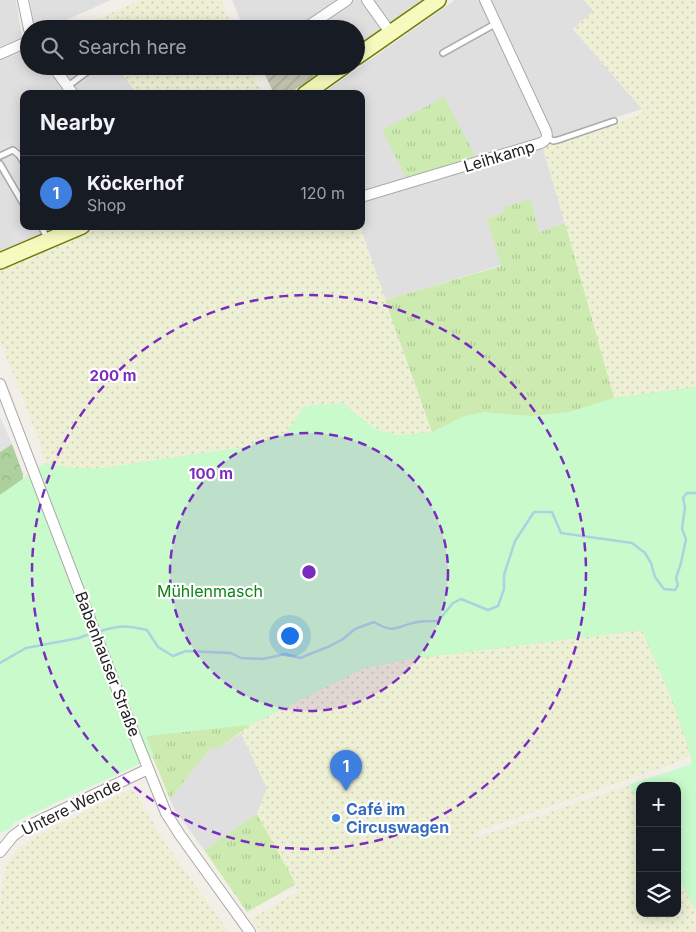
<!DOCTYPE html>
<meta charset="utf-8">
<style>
body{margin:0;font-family:Inter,sans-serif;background:#242831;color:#f1f3f6}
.controls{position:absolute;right:15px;bottom:15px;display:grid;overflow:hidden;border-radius:10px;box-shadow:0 2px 12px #0003}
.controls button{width:45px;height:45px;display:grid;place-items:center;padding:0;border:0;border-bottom:1px solid #363941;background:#171b24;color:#f1f3f6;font:25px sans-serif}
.you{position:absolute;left:289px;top:635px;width:18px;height:18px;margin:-12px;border:4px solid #fff;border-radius:50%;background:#1a73e8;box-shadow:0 0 0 8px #1a73e833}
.badge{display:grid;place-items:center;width:32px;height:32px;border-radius:50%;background:#d93025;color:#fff;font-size:16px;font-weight:700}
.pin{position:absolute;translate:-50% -41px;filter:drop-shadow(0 1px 2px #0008)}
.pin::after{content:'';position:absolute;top:26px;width:18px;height:15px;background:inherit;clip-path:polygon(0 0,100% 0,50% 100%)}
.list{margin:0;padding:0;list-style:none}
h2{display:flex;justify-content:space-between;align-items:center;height:65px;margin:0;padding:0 20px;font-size:21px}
h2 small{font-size:16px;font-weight:400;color:#9ea1a6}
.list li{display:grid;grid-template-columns:32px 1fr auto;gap:15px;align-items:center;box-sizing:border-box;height:75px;padding:0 20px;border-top:1px solid #363941}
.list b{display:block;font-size:19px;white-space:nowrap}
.list p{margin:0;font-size:16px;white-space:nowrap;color:#9ea1a6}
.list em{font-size:16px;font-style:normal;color:#9ea1a6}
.icon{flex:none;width:28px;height:28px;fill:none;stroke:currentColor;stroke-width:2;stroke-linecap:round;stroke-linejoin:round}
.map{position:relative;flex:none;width:696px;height:932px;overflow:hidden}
.search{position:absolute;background:#171b24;box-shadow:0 2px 12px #0003;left:20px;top:20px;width:345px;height:55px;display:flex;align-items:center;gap:12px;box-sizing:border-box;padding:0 18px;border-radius:28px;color:#9ea1a6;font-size:19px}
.panel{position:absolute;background:#171b24;box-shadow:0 2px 12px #0003;left:20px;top:90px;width:345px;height:140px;border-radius:10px}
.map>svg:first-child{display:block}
.residential{fill:#e0dfdf}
.construction{fill:url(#construction-furrows)}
.farmland{fill:url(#farmland-dots)}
.grass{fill:url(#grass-tufts)}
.forest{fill:url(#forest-crowns)}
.park{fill:#c8facc}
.parking{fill:#e2e2e2}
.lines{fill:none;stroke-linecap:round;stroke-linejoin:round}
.stream{stroke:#aad3df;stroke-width:2.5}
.service-casing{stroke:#a9a9a9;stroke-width:8}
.minor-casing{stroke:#a9a9a9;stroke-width:12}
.secondary-casing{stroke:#707d05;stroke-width:18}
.service{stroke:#fff;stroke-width:5}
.minor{stroke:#fff;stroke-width:10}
.secondary{stroke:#f7fabf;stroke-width:15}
.ring{fill:none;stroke:#7b2cbf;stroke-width:2.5;stroke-dasharray:9 6}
.shop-dot{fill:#3f7fe0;stroke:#fff;stroke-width:2}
.labels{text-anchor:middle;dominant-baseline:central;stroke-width:4.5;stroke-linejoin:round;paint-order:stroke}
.street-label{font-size:16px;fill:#222;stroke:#fff}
.park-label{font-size:16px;fill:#0c8416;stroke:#fff}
.shop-label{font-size:16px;font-weight:bold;fill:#366cbe;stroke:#fff;text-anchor:start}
.centre{fill:#7b2cbf;stroke:#fff;stroke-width:2.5}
.ring-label{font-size:15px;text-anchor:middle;font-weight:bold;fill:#7b2cbf;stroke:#fff;stroke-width:4.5;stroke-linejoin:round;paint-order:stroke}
</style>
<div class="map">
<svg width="696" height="932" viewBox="0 0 696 932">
<defs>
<pattern id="construction-furrows" width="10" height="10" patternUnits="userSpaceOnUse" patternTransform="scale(1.25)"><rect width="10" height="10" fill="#c7c7b4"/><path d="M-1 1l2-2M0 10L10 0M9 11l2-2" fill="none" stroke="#abab9a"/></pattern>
<pattern id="farmland-dots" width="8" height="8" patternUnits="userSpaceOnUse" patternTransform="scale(1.25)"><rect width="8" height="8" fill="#eef0d5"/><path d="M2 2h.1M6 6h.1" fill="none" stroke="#ccceb7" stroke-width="1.8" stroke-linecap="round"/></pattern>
<pattern id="grass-tufts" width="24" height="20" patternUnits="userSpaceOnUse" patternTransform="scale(1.25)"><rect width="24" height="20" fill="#cdebb0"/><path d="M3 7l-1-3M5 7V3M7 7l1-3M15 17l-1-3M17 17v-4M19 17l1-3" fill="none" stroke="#b0c997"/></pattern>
<pattern id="forest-crowns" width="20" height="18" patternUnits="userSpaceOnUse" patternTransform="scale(1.25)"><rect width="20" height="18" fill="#add19e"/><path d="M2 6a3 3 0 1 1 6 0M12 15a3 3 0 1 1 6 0" fill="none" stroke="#95b388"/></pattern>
</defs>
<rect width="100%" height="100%" fill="#f2efe9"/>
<path class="residential" d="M0,0H16L22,37L0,47Z
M30,0H111L46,29H37L34,24Z
M232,0H422L356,47V29H244Z
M455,0H584L594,11L573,29L642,109L541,142L565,223L539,232L504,207L506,212L487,219L502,265L385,300L360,226L361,94H322Z
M29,49V66H117L137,94H24V226H62L0,251V61Z
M241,733L267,788L257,814L204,850L174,809L170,799L211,748H220Z"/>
<path class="construction" d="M261,66H328L289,94H274Z"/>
<path class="farmland" d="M140,0H221L233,29H90L86,24Z
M584,0H696V387L614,398L543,147L592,133L643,113L642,109L573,29L593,11Z
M117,66H250L262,94H137Z
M104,226H360L432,432L398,435L375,429L343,403L311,405L303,407L286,433L244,447L101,468H74L45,463L41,446L0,340V270Z
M642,630L671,696L691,755L673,764L481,830L472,839L629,785L640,805V913H677V875L696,910V932H261L251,919L298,891L257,814L267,788L241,733L250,725L364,668L411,659Z
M133,788L163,840L229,932H0V906L4,872L8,862L19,848L33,838Z"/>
<path class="grass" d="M444,97L477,159L407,179L382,130Z
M530,199L539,232L565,223L614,398L696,387L691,755L671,696L642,630L411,659L364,668L250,725L220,748H211L170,799L152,755L136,703L453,504L432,432L385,300L501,266L487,219L505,212L504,207Z
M257,814L294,881L295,885L247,912L204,850Z"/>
<path class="forest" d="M12,444L23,474V480L0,495V452Z"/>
<path class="park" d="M696,387V910L677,875V786H640V805L629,785L691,764V755L671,696L642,630L411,659L364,668L250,725L146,736L154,757L15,822L9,829L0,833V495L45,463L74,468H101L244,447L286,433L303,407L311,405L343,403L375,429L398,435L432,432L462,417L483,412L531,416L569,412L614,398Z"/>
<path class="parking" d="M93,66H99L102,70L81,85L77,78Z
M12,138L24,157V165L4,176L0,169V144Z
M25,226H46V227L15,243L10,234Z
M0,417L12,444L0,452Z"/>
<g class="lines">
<path class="stream" d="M97,632C120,625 125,625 147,630L158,647L173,656L186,651L231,653L241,658L263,659L285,654L300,658L330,646L343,639L355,629L374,622C396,635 396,626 417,622C424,621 431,621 438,621L453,603L461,599L488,610L498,606L504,589V575L515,541L534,512H552L561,533L632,543L645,553L651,563L655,577L664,589L675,590L678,585L676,578L681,563L686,539L682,529L685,507L683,498L687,493H696
M0,663L26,648L79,638L92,633"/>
<g class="service-casing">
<path id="service" d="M443,53L495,24
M68,86L95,66
M547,137L553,141L558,140L614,121
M0,156L13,150L19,155L24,163
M0,164L24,205
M41,226L47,238"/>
</g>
<g class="minor-casing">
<path id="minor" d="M23,0L29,29
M367,0L387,28L393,32
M301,29L307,27L347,0
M0,54L29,41
M53,66L73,94
M361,197L541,143C547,140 548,137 546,131L485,0
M0,384L124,708L166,813L180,835L250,932
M0,852L13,836L24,828L148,769"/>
</g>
<g class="secondary-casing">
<path id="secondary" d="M356,57L438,0
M305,94L344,66
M0,261L82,226"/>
</g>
<use href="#service" class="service"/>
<use href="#minor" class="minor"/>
<use href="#secondary" class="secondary"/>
</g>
<circle cx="309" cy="572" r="139" fill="#7b2cbf" fill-opacity=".12"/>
<g class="ring">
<circle cx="309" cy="572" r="139"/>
<circle cx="309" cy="572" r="277"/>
</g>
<circle class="shop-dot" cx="336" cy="818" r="5"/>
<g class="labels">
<g class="street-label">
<text transform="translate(499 156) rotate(-17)">Leihkamp</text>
<text transform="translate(108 664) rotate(69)">Babenhauser Straße</text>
<text transform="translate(71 807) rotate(-26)">Untere Wende</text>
</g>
<g class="park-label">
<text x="210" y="591">Mühlenmasch</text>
</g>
<g class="shop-label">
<text x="346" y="809">Café im<tspan x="346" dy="18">Circuswagen</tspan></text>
</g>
</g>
<circle cx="309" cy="572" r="8" class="centre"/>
<g class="ring-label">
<text x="113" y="381">200 m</text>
<text x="211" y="479">100 m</text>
</g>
</svg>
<div class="controls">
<button>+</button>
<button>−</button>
<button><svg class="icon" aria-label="layers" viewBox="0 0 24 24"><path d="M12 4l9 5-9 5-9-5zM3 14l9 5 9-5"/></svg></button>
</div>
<div class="you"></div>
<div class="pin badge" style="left:346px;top:791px;background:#3f7fe0">1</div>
<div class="search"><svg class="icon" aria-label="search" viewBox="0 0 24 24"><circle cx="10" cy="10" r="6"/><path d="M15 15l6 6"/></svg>Search here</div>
<section class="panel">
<h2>Nearby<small></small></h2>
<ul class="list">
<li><span class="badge" style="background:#3f7fe0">1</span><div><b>Köckerhof</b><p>Shop</p></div><em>120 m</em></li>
</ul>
</section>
</div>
